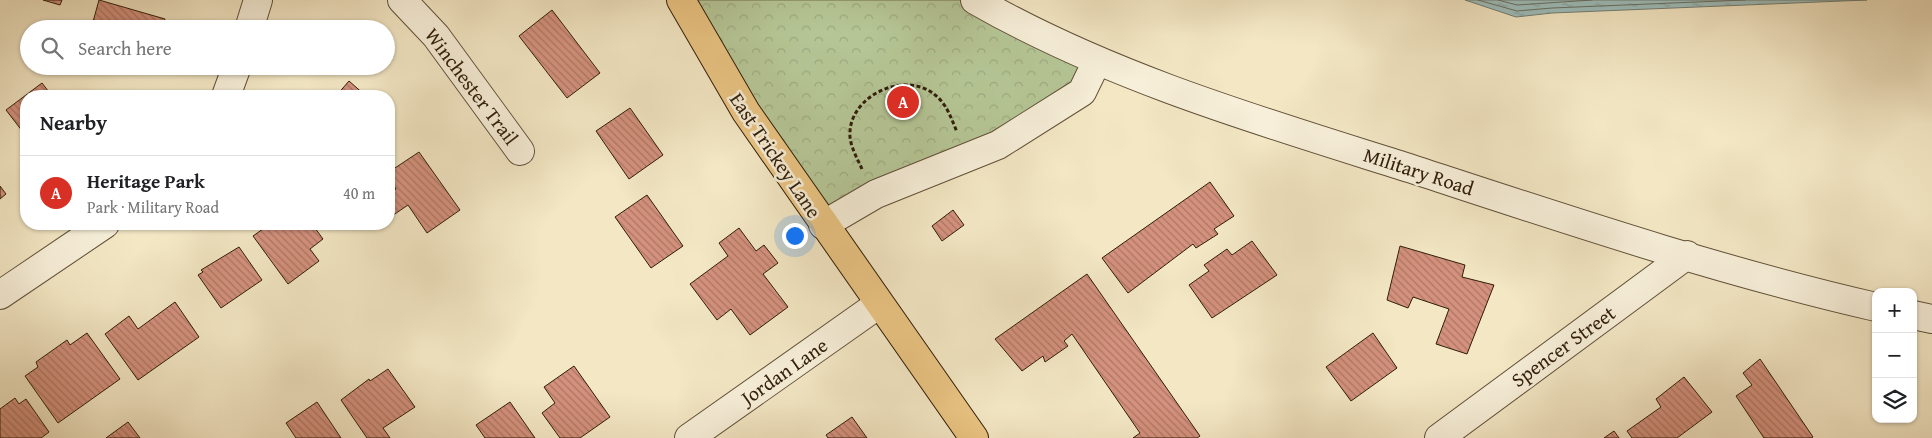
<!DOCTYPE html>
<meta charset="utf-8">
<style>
body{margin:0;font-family:"Gentium Book Plus",serif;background:#f2f2f2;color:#202124}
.controls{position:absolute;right:15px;bottom:15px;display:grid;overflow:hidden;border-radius:10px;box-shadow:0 1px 4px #0004}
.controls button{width:45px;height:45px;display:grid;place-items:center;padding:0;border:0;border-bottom:1px solid #e0e0e0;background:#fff;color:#202124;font:25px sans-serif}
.you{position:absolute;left:794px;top:235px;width:18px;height:18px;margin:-12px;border:4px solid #fff;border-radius:50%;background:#1a73e8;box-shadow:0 0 0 8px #1a73e833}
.badge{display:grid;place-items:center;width:32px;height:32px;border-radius:50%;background:#d93025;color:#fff;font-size:16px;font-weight:700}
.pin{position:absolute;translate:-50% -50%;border:2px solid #fff;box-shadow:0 1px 5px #0006}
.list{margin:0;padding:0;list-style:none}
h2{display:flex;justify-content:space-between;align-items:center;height:65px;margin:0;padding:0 20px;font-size:21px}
h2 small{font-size:16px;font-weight:400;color:#757577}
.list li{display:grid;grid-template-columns:32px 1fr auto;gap:15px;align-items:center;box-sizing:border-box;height:75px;padding:0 20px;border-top:1px solid #e0e0e0}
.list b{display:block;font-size:19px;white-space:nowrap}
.list p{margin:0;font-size:16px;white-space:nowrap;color:#757577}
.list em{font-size:16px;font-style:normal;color:#757577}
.icon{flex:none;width:28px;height:28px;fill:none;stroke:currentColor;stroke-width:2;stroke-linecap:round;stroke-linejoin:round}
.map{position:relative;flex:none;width:1932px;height:438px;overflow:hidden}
.search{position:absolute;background:#fff;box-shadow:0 1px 4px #0004;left:20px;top:20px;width:375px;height:55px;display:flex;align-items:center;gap:12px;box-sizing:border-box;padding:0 18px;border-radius:28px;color:#757577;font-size:19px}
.panel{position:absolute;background:#fff;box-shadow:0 1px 4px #0004;left:20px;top:90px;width:375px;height:140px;border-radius:20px}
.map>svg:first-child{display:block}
.park{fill:url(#park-crowns);stroke:#737250}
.water{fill:url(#water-ripples);stroke:#727e74}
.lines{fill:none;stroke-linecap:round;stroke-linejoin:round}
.shore{stroke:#676e62;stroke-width:1}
.building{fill:url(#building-back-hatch);stroke:#301d09}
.minor-casing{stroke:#615038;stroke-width:30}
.major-casing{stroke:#301d09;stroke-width:30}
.path{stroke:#301d09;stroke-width:3;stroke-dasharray:4 2.5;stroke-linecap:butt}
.minor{stroke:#f7efd9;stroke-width:28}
.major{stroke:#eac482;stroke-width:28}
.labels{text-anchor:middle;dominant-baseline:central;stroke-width:5;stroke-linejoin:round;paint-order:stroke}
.street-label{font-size:20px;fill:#301d09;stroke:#f7efd9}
</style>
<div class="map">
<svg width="1932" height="438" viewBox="0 0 1932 438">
<defs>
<pattern id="park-crowns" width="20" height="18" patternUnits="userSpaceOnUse" patternTransform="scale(1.25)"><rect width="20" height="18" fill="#b6c797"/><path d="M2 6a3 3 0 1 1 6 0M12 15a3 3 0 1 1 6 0" fill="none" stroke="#9daa81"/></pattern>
<pattern id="water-ripples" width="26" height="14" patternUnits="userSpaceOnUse" patternTransform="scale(1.25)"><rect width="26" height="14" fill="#9ebebc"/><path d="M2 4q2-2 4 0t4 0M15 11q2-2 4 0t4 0" fill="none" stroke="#88a3a0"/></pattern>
<pattern id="building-back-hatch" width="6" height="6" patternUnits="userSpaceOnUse" patternTransform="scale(1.25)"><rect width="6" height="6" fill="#d4917d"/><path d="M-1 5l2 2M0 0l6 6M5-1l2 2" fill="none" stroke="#ac7665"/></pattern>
</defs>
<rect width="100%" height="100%" fill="#f3e7c4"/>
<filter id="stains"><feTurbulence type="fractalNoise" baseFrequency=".004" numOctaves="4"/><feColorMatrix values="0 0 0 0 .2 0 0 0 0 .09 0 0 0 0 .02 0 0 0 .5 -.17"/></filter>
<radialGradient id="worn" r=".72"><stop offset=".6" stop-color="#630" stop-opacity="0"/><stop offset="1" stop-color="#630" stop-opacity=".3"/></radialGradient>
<path class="park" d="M681,0H975L1097,61L1082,92L823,225Z"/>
<path class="water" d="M1465,0H1867L1552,13L1516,17Z"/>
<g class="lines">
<path class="shore" d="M1478,0L1517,11L1552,8L1745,0
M1498,0L1517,5L1592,0"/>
</g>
<path class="building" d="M43,0H62L60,5Z
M99,0L165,19L162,29H91Z
M552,10L600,73L567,98L519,36Z
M349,81L366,96H336Z
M42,83L52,96H26V136L6,110Z
M630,108L663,155L629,179L596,131Z
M419,152L460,210L427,233L408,205L389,218V194L396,189L389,178V172Z
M1210,182L1234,216L1214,229L1218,234L1196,248L1193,244L1128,293L1102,258Z
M0,186L6,194L0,199Z
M647,195L683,246L651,268L615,217Z
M953,210L964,225L942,241L932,226Z
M270,224H312L323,239L310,249L319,261L288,284L253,236Z
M739,228L756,251L764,245L778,263L763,274L788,307L750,335L731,309L717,320L690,284L728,256L719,243Z
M1252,241L1277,275L1212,318L1189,285L1209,271L1204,265L1227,249L1232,255Z
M1400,246L1465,265L1462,277L1494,285L1467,354L1436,344L1449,309L1413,297L1408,308L1387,300Z
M239,247L262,280L221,308L198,275L203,272L201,270Z
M1087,274L1200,436L1197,438H1133L1140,433L1072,334L1064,341L1068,346L1045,362L1043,356L1022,371L995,339Z
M175,302L199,337L138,380L105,334L129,316L138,329Z
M87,333L120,379L58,423L25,376L38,367L36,362L67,340L70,345Z
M1373,333L1397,368L1351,401L1326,367Z
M1760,359L1813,437L1811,438H1764L1736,396L1752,385L1743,373Z
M574,366L610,417L580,438H560L542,413L555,403L544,387Z
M388,369L415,407L383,428L390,438H367L341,400L369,379L370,381Z
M1684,377L1712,412L1677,438H1632L1627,431L1661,407L1656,399Z
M15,398L19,404L26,399L49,432L41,438H0V409Z
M317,402L341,438H296L286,423Z
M510,402L535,438H485L476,425Z
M852,417L867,438H828L826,435Z
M128,422L140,438H106Z
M1614,431L1619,438H1604Z"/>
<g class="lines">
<g class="minor-casing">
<path id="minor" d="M402,0L436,36L520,151
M975,0C1111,78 1263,122 1412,169C1565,219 1719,271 1876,307
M249,29L258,0
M226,96L237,66
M823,225L876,194L998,145L1082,92L1097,61
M0,295L105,224
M1913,315L1932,319
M689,438L879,304
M1439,438L1687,255"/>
</g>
<g class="major-casing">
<path id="major" d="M681,0L746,112L974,438"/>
</g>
<path class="path" d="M862,169C858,160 851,148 850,137C847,97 903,70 934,94C947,104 951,118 957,132"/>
<use href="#minor" class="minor"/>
<use href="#major" class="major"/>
</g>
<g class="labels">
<g class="street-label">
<text transform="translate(472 86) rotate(53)">Winchester Trail</text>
<text transform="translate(776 155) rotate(56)">East Trickey Lane</text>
<text transform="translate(1419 171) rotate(18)">Military Road</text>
<text transform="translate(1563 346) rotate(-36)">Spencer Street</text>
<text transform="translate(784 371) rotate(-35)">Jordan Lane</text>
</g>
</g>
<rect width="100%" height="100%" filter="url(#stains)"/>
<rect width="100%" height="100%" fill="url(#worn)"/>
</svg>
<div class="controls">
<button>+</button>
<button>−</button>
<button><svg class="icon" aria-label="layers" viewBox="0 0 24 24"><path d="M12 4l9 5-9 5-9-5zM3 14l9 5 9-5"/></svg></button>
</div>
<div class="you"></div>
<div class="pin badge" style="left:903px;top:102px">A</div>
<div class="search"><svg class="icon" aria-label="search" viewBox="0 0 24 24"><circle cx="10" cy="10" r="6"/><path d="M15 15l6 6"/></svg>Search here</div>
<section class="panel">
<h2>Nearby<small></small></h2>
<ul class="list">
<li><span class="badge">A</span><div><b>Heritage Park</b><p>Park · Military Road</p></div><em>40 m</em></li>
</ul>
</section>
</div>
